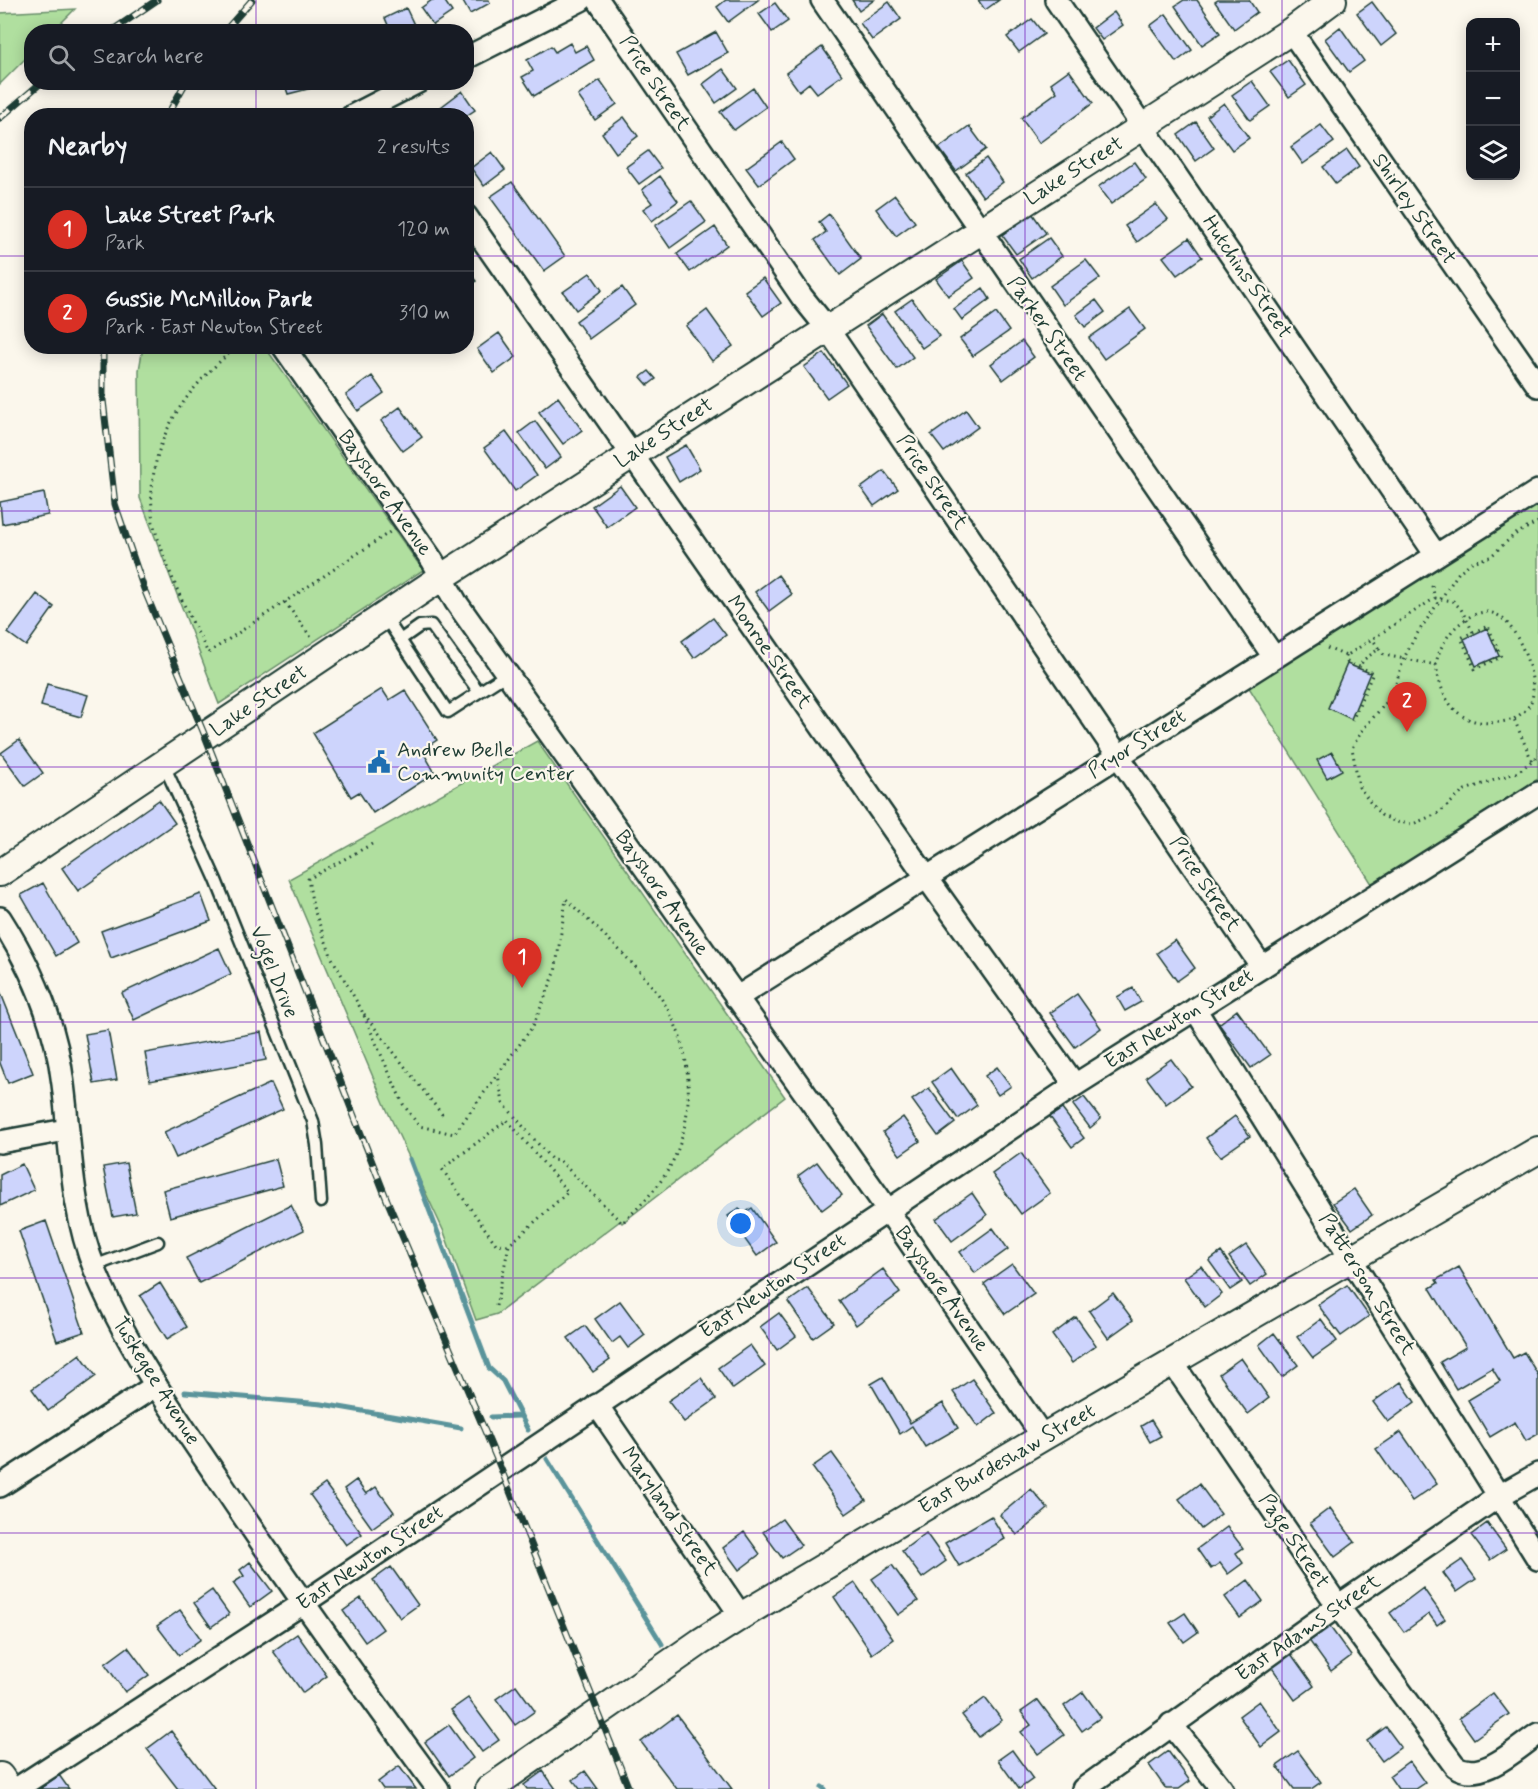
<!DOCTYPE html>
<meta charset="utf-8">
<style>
body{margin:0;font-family:Mynerve,sans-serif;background:#242831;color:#f1f3f6}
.controls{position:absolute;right:18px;top:18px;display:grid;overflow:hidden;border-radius:12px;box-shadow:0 3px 15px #0003}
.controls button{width:54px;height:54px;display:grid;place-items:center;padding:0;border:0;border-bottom:2px solid #363941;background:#171b24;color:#f1f3f6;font:30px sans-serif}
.you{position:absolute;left:741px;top:1224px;width:21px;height:21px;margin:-15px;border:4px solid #fff;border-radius:50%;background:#1a73e8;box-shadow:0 0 0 9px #1a73e833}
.badge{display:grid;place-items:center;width:39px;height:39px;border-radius:50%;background:#d93025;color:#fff;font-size:20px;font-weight:700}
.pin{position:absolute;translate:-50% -50px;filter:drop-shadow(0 2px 3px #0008)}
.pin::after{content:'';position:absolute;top:32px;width:21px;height:18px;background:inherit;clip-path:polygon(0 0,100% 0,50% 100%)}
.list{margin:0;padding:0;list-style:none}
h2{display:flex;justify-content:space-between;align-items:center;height:78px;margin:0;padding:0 24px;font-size:26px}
h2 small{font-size:20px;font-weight:400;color:#9ea1a6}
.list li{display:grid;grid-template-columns:39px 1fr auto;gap:18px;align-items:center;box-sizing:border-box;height:84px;padding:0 24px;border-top:2px solid #363941}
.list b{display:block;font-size:22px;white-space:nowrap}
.list p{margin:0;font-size:20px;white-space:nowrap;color:#9ea1a6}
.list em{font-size:20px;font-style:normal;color:#9ea1a6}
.icon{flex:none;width:33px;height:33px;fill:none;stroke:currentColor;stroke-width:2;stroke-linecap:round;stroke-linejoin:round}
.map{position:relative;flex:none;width:1538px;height:1789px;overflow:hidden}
.search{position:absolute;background:#171b24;box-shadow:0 3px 15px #0003;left:24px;top:24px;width:450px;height:66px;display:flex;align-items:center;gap:15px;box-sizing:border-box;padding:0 21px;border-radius:24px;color:#9ea1a6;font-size:22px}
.panel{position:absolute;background:#171b24;box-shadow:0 3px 15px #0003;left:24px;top:108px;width:450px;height:246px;border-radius:24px}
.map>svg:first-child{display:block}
.green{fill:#b0df9f;stroke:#688e6a;stroke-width:1.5}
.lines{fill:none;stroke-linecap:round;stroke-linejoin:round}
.stream{stroke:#5a949b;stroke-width:5}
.building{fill:#cdd4fc;stroke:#1f3d34;stroke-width:1.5}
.service-casing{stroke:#1f3d34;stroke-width:15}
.minor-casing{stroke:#1f3d34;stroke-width:26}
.tertiary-casing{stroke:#1f3d34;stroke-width:30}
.path{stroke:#1f3d34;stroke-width:3;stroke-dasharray:1.5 4.5;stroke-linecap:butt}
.service{stroke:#fbf7ec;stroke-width:10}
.minor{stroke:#fbf7ec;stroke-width:21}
.tertiary{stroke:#fbf7ec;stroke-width:26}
.rail-casing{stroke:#1f3d34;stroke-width:7}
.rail{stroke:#fbf7ec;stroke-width:4.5;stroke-dasharray:14;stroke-linecap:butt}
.grid{fill:none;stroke:#7b2cbf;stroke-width:1.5;stroke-opacity:0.55}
.labels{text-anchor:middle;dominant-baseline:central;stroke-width:4.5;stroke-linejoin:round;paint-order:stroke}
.street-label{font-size:21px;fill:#1f3d34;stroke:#fbf7ec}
.poi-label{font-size:21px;fill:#1f3d34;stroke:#fbf7ec;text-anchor:start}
</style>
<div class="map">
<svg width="1538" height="1789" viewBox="0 0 1538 1789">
<rect width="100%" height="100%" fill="#fbf7ec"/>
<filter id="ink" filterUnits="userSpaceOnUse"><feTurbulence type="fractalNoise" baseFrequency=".0167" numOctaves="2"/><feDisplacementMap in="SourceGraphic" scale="12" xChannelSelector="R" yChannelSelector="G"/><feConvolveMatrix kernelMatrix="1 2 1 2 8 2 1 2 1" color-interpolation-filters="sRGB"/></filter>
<g filter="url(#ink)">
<path class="green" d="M75,9L53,31L32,32L31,53L0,84V13Z
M143,347H265L423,570L219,704L140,498L139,370Z
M1538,503V779L1372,884L1248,686Z
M537,741L785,1097L622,1223L620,1221L497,1314L476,1320L444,1232L387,1110L289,879Z"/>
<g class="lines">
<path class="stream" d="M410,1159L489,1368L503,1381L528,1430
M185,1392L322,1404L461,1428
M491,1417L519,1416
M547,1459L662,1644
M822,1787L825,1789"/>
</g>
<path class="building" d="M432,0H444L452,12L433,25L421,8Z
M462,0H489L490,3L470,14Z
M726,0H758L728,22L717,7Z
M852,0H874L859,11Z
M978,0H999L985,10Z
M1184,0H1197L1220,33L1202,45L1175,6Z
M1218,0H1249L1257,12L1234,29L1215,2Z
M889,2L901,19L872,40L860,23Z
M1372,2L1396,34L1381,46L1357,13Z
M775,3L788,21L772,32L759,14Z
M406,8L416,29L410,32H391L385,18Z
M1114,12L1123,25L1102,40L1093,28Z
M1166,14L1192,50L1176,62L1150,26Z
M1032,19L1044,34L1019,52L1007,37Z
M1340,27L1364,61L1349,72L1325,39Z
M716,32L728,53L688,75L676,54Z
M570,43L575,52L586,46L594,60L534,96L522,77L533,71L527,60L551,46L555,52Z
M822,47L842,75L817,93L809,83L799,91L786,73Z
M1288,60L1306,85L1289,97L1270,72Z
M723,69L737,88L716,103L703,84Z
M1069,70L1093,103L1039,143L1021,118L1057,92L1051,83Z
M600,80L617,104L595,120L578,96Z
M1252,81L1270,106L1250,120L1232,95Z
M284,82H311L312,88L288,94Z
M753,88L766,107L734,130L720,112Z
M462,91L475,110L466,116H429Z
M1224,103L1249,138L1232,150L1207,116Z
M624,117L638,136L616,153L602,133Z
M1196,122L1214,148L1196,161L1178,135Z
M1321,125L1334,142L1303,164L1291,147Z
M969,126L986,149L956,171L939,148Z
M782,142L794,159L759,185L746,168Z
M1347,150L1359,167L1336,184L1323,167Z
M648,151L661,168L639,184L626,167Z
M492,152L505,170L484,186L471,168Z
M986,158L1003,182L983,197L966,173Z
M1134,162L1146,179L1111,204L1098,187Z
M660,176L678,201L652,221L643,209L652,203L642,190Z
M512,182L565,256L544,271L490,197Z
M895,195L915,222L896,236L876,209Z
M691,201L706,222L670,248L655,226Z
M1156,204L1168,219L1137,242L1125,226Z
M1032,213L1046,233L1016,254L1002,235Z
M829,214L861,259L840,275L815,240L826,232L819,222Z
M715,227L727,245L690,272L677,254Z
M1049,238L1062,256L1032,278L1019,259Z
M1189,238L1202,257L1177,275L1163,257Z
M1086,260L1100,278L1063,305L1050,286Z
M962,261L974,278L948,296L936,279Z
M466,268L476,281L466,288Z
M590,273L602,290L576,310L563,292Z
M763,278L781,303L763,316L745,291Z
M622,287L635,305L589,339L576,321Z
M983,288L990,299L962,320L954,309Z
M912,299L939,336L922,348L895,311Z
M1096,300L1105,312L1085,327L1076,315Z
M1130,309L1145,329L1104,359L1089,338Z
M707,310L733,346L712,361L686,326Z
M996,313L1009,331L973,356L960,339Z
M882,314L913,357L897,369L866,326Z
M499,333L516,357L494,373L477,349Z
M1022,341L1034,357L1003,380L991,364Z
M824,353L847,384L827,398L804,367Z
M649,371L656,379L648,385L641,377Z
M372,376L384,393L358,411L346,395Z
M558,397L582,430L563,444L539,412Z
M400,407L422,437L403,451L381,421Z
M966,410L978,427L944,452L931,435Z
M535,421L561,457L545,469L519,433Z
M506,432L537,475L515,491L484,448Z
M686,445L700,469L679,482L665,457Z
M884,471L898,489L874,506L861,488Z
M620,486L635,507L607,527L592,506Z
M44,493L48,515L2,524L0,502Z
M778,575L792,594L769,611L755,592Z
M37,594L54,607L26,646L8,633Z
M713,618L726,635L694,658L682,641Z
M1487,628L1499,656L1476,666L1464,639Z
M1347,664L1370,673L1351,719L1328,708Z
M47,684L88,695L81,717L41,706Z
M382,689L389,700L405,690L437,740L422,750L435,773L373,813L359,792L351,797L313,733Z
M19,740L43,773L25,786L1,753Z
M1332,752L1342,770L1327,778L1317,760Z
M159,800L175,823L78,891L62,868Z
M43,883L77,943L56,956L21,895Z
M201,894L211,921L111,958L101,931Z
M1175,940L1195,968L1177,981L1157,953Z
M219,948L231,974L134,1020L122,993Z
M1133,988L1141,1002L1125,1011L1117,997Z
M0,991L33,1073L8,1083L0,1063Z
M1077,994L1101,1028L1075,1047L1050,1013Z
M1237,1010L1270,1055L1251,1068L1219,1024Z
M108,1030L117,1080L94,1084L85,1034Z
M261,1032L266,1060L150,1081L145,1053Z
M1171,1059L1191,1086L1166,1104L1146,1077Z
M997,1067L1011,1086L998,1095L985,1076Z
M951,1068L977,1105L958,1119L932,1082Z
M271,1083L283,1109L176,1158L164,1132Z
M929,1088L955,1123L938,1136L912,1100Z
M1084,1097L1101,1119L1090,1128L1073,1105Z
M1062,1109L1084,1138L1072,1147L1050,1117Z
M1235,1116L1250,1136L1220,1157L1206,1138Z
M903,1117L920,1141L900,1155L883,1132Z
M1021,1153L1050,1193L1021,1214L992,1174Z
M276,1159L283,1186L170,1217L163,1190Z
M817,1162L842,1195L822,1210L798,1176Z
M126,1163L136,1213L113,1217L103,1167Z
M22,1164L34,1190L0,1206V1175Z
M1354,1189L1372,1215L1352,1229L1333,1203Z
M972,1193L987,1215L952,1241L936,1219Z
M291,1205L304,1230L199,1283L186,1258Z
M739,1208L743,1214L752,1208L776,1242L757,1256L728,1216Z
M46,1221L84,1332L57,1341L19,1231Z
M993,1228L1008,1249L975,1273L960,1252Z
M1246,1245L1267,1274L1250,1286L1229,1257Z
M1221,1252L1242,1282L1230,1290L1209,1261Z
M1012,1264L1034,1294L1005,1314L984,1284Z
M1201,1266L1222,1294L1205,1307L1184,1278Z
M1459,1267L1513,1358L1524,1352L1538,1375V1434L1526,1441L1515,1422L1490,1437L1468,1400L1500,1381L1492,1368L1456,1389L1440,1362L1466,1347L1430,1288L1438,1283L1436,1280Z
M883,1269L900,1293L856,1325L839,1301Z
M160,1283L187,1327L167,1339L140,1296Z
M1347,1285L1369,1316L1341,1336L1318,1305Z
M808,1288L834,1323L813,1338L788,1302Z
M1113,1293L1133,1320L1108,1338L1089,1311Z
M620,1301L645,1335L628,1348L620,1337L612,1343L595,1319Z
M779,1313L796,1336L777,1350L760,1327Z
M1076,1317L1096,1345L1072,1363L1052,1335Z
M1321,1319L1337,1341L1313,1358L1297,1337Z
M585,1326L610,1360L593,1372L568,1338Z
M1274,1333L1298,1365L1282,1377L1259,1345Z
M750,1345L765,1366L733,1389L718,1368Z
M80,1354L96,1376L48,1411L32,1389Z
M1241,1358L1269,1398L1248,1414L1219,1374Z
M883,1377L910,1423L943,1403L958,1428L925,1447L912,1426L900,1434L871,1384Z
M701,1378L716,1399L684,1422L668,1401Z
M972,1379L996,1413L978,1427L953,1392Z
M1401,1382L1415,1402L1388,1422L1373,1402Z
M1151,1420L1161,1436L1150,1442L1141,1426Z
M1401,1432L1437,1484L1412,1501L1376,1449Z
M832,1453L866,1500L846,1514L812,1467Z
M356,1480L366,1494L376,1487L394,1512L372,1528L344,1489Z
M325,1484L362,1534L346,1545L310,1495Z
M1199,1484L1221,1514L1201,1529L1179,1499Z
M1031,1489L1048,1509L1017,1535L1000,1515Z
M1330,1508L1355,1542L1335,1557L1310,1523Z
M991,1516L1005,1539L959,1566L945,1543Z
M782,1519L801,1545L782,1558L763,1532Z
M1487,1523L1506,1549L1490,1560L1471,1535Z
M1227,1527L1243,1548L1236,1553L1243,1563L1228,1574L1220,1563L1211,1569L1197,1549Z
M744,1532L760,1554L739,1570L723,1548Z
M926,1533L946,1561L922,1578L902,1551Z
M1462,1560L1476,1579L1457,1592L1443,1573Z
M250,1562L272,1591L250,1607L233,1583L244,1576L240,1570Z
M892,1565L918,1601L898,1615L872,1579Z
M391,1567L418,1605L400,1618L373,1580Z
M1248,1580L1263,1601L1240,1618L1225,1597Z
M855,1583L893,1639L872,1654L834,1597Z
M1423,1588L1445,1619L1437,1625L1429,1614L1404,1632L1390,1613Z
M212,1590L229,1614L211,1627L194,1603Z
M361,1598L383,1629L365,1642L343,1611Z
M180,1610L201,1639L179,1655L157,1626Z
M1185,1613L1198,1632L1184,1642L1170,1623Z
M1328,1624L1351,1656L1331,1671L1308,1639Z
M297,1634L327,1676L303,1693L273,1651Z
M128,1647L149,1675L125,1692L105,1664Z
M1289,1651L1314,1686L1295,1700L1270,1665Z
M516,1685L535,1711L515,1725L496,1699Z
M1083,1692L1101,1717L1082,1731L1064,1706Z
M1493,1693L1509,1714L1474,1739L1459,1718Z
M468,1698L499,1740L482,1752L451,1710Z
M985,1698L1002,1720L979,1737L962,1715Z
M1038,1700L1064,1735L1038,1754L1021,1732L1031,1725L1021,1712Z
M1259,1701L1281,1732L1261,1747L1239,1716Z
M677,1715L732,1789H677L641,1742Z
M449,1725L473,1758L449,1776L425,1742Z
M1386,1727L1401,1747L1382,1761L1367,1741Z
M171,1731L215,1789H178L147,1749Z
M1012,1750L1033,1779L1019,1789L998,1760Z
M1168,1751L1190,1781L1179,1789H1166L1149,1765Z
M1298,1751L1321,1782L1311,1789H1294L1277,1766Z
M1409,1761L1425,1783L1416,1789H1398L1389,1776Z
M399,1766L416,1789H383L378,1782Z
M543,1771L556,1789H527L524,1785Z
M585,1771L598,1789H580L573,1780Z
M59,1775L69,1789H40Z"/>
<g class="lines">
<g class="service-casing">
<path id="service" d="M385,617L448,712L479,692L431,625L420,626L400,640
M479,692L507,674
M164,765L216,880L313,1121L317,1145L321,1202
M94,1266L158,1242"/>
</g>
<g class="minor-casing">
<path id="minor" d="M598,0L802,297L827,328L1262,967
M822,0L1274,657
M1056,0L1436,555
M1291,31L1538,386
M466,58L581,0
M352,116L418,82
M466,216L927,878L1075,1085
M283,346L432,560L456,602L878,1196L1043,1437
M0,918C32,968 56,1024 63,1084C71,1147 71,1210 95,1270C126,1346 173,1412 219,1480C289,1585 363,1687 438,1789
M736,998L1538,491
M1195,1009L1538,1559
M0,1142L66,1130
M1172,1362L1338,1606L1455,1766C1481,1784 1517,1748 1538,1734
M597,1405L741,1616
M0,1486L155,1386
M1171,1724L1222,1789
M16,1789L302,1604L1075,1085L1538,793
M1083,1789L1338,1606L1499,1496L1538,1474"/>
</g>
<g class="tertiary-casing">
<path id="tertiary" d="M0,873L442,577L1144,126L1291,31L1333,0
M0,1776L9,1789
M489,1789L700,1642L741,1616L1043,1437L1538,1150"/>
</g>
<path class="path" d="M238,346C181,392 144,446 153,522C155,532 160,543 163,553C175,588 191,620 208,653L390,532
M1538,522L1514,535L1490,557L1472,562L1459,572L1415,637L1404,658L1392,696L1363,729L1352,748L1359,787L1370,802L1381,815L1396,822L1413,824L1439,813L1465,790L1518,772L1538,756
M1435,598L1453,601L1461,609L1473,632L1461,638L1475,669L1501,657L1488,626L1473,632
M285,602L313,640
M1327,648L1346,656L1435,598L1431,582
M1379,649L1384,655L1436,665C1443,711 1467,732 1514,719L1532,761
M1346,656L1347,662L1360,667L1363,660L1379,649L1372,638
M1436,665C1438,650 1447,635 1458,625C1468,617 1482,608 1495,614C1517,622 1538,678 1532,699C1529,709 1522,713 1514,719
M1352,721L1373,673L1360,667
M372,844L308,879L313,907L332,958L361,1009L403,1104L419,1126L454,1134L533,1026L555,973L566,899C597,929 632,959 658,994C695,1044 699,1122 665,1175C653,1193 638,1208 622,1223L560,1161L552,1160L503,1103L498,1075
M364,1014L444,1117
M496,1306L509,1245L568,1192L507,1120L442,1169L496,1244L509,1245"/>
<use href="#service" class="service"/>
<use href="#minor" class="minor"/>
<use href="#tertiary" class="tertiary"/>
<g class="rail-casing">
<path id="rail" d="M110,32L157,0
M224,32L252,0
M167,116L186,82
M0,118L42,82
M103,346V400L115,504L144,589L205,736L387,1200L501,1469L629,1789"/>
</g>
<use href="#rail" class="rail"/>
</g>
</g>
<path class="grid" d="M256,0V32M513,0V1789M769,0V1789M1025,0V1789M1282,0V1789M256,82V116M0,256H32M466,256H1538M256,346V1789M0,511H1538M0,767H1538M0,1022H1538M0,1278H1538M0,1533H1538"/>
<defs>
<g id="civic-bare" transform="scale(1.8)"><path d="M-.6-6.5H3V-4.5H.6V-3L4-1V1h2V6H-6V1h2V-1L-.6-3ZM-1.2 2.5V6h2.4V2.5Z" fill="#1f6fb2" stroke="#fbf7ec" stroke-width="2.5" paint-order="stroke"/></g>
</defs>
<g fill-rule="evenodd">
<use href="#civic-bare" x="379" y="762"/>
</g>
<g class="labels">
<g class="street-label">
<text transform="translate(655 83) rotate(56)">Price Street</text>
<text transform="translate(1074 171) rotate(-32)">Lake Street</text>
<text transform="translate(1414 209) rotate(55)">Shirley Street</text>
<text transform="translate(1247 277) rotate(56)">Hutchins Street</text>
<text transform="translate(1047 329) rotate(55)">Parker Street</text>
<text transform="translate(664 433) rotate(-33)">Lake Street</text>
<text transform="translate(932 482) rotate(56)">Price Street</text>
<text transform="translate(385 493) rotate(55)">Bayshore Avenue</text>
<text transform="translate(769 652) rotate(55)">Monroe Street</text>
<text transform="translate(259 701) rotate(-34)">Lake Street</text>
<text transform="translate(1137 744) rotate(-32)">Pryor Street</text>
<text transform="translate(1205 884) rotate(56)">Price Street</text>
<text transform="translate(662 893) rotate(55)">Bayshore Avenue</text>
<text transform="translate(274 972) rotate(68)">Vogel Drive</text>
<text transform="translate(1179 1019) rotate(-32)">East Newton Street</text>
<text transform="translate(1367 1284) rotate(58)">Patterson Street</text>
<text transform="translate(773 1286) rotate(-34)">East Newton Street</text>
<text transform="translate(942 1289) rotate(55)">Bayshore Avenue</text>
<text transform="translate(156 1381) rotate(58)">Tuskegee Avenue</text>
<text transform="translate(1007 1459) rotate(-30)">East Burdeshaw Street</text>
<text transform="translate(669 1511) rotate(55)">Maryland Street</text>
<text transform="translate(1294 1541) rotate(56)">Page Street</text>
<text transform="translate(370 1558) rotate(-34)">East Newton Street</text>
<text transform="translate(1308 1628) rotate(-35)">East Adams Street</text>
</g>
<g class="poi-label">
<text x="397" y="750">Andrew Belle<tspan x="397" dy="24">Community Center</tspan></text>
</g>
</g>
</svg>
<div class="controls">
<button>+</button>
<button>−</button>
<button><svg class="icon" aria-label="layers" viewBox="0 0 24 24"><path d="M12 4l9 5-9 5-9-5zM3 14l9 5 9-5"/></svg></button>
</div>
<div class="you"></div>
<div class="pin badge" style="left:522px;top:988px">1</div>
<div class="pin badge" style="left:1407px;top:732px">2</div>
<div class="search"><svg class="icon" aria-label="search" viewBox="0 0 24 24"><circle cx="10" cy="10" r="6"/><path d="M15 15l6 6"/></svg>Search here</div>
<section class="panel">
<h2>Nearby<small>2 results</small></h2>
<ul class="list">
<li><span class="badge">1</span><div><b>Lake Street Park</b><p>Park</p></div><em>120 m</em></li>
<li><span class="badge">2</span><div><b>Gussie McMillion Park</b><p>Park · East Newton Street</p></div><em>310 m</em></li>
</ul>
</section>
</div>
